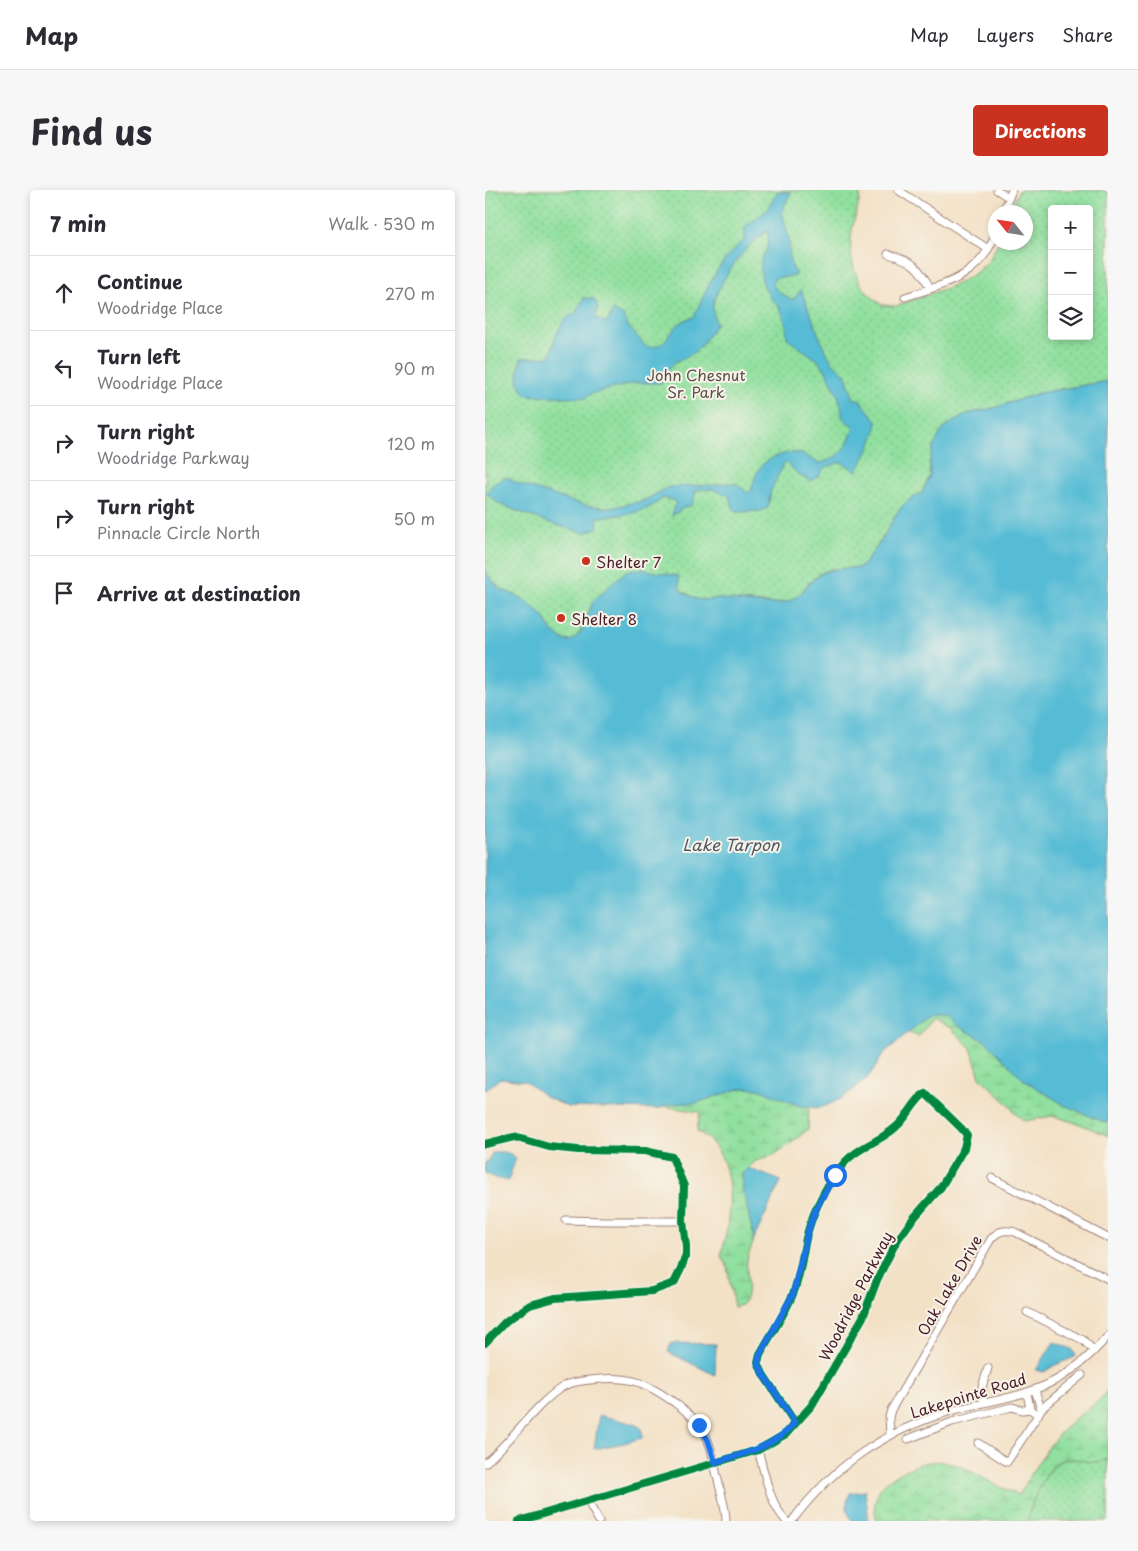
<!DOCTYPE html>
<meta charset="utf-8">
<style>
body{margin:0;font-family:"Playpen Sans",sans-serif;background:#f7f7f7;color:#2b2b33}
.controls{position:absolute;right:15px;top:15px;display:grid;overflow:hidden;border-radius:5px;box-shadow:0 2px 8px #0003}
.controls button{width:45px;height:45px;display:grid;place-items:center;padding:0;border:0;border-bottom:1px solid #e1e1e2;background:#fff;color:#2b2b33;font:25px sans-serif}
.compass{position:absolute;left:503px;top:15px;width:45px;height:45px;border-radius:50%;background:#fff;box-shadow:0 2px 8px #0003;rotate:300deg}
.stop{position:absolute;width:15px;height:15px;margin:-11px;border:4px solid #1a73e8;border-radius:50%;background:#fff}
.stop.end{background:#1a73e8;border-color:#fff;box-shadow:0 1px 5px #0008}
.list{margin:0;padding:0;list-style:none}
h2{display:flex;justify-content:space-between;align-items:center;height:65px;margin:0;padding:0 20px;font-size:21px}
h2 small{font-size:16px;font-weight:400;color:#7c7c81}
.list li{display:grid;grid-template-columns:32px 1fr auto;gap:15px;align-items:center;box-sizing:border-box;height:75px;padding:0 20px;border-top:1px solid #e1e1e2}
.list b{display:block;font-size:19px;white-space:nowrap}
.list p{margin:0;font-size:16px;white-space:nowrap;color:#7c7c81}
.list em{font-size:16px;font-style:normal;color:#7c7c81}
.icon{flex:none;width:28px;height:28px;fill:none;stroke:currentColor;stroke-width:2;stroke-linecap:round;stroke-linejoin:round}
.map{position:relative;flex:none;width:623px;height:1331px;overflow:hidden;border-radius:5px}
header{display:flex;align-items:center;gap:30px;box-sizing:border-box;height:70px;padding:0 25px;background:#fff;border-bottom:1px solid #e1e1e2}
header strong{font-size:24px}
nav{display:flex;gap:28px;margin-inline-start:auto;font-size:18px}
.intro{display:flex;align-items:center;justify-content:space-between;box-sizing:border-box;height:120px;padding:0 30px}
h1{margin:0;font-size:35px}
.button{padding:12px 22px;border-radius:5px;background:#c8321e;color:#fff;font-size:18px;font-weight:700}
main{display:flex;gap:30px;padding:0 30px}
aside{flex:1;background:#fff;border-radius:5px;box-shadow:0 2px 8px #0003}
.map>svg:first-child{display:block}
.green{fill:url(#green-dots);stroke:#6e8065;fill-rule:evenodd}
.wetland{fill:url(#wetland-marsh);stroke:#6e8065}
.water{fill:#57bcd5;stroke:#506e80}
.lines{fill:none;stroke-linecap:round;stroke-linejoin:round}
.minor-casing{stroke:#9e8078;stroke-width:9}
.minor{stroke:#fff;stroke-width:7}
.cycleway-casing{stroke:#f7f3e8;stroke-width:11}
.cycleway{stroke:#00873e;stroke-width:8}
.route{stroke:#1a73e8;stroke-width:6}
.poi-dot{fill:#c8321e;stroke:#f7f3e8;stroke-width:2}
.labels{text-anchor:middle;dominant-baseline:central;stroke-width:4;stroke-linejoin:round;paint-order:stroke}
.park-label{font-size:15px;fill:#5c4f48;stroke:#f7f3e8}
.poi-label{font-size:15px;fill:#4a1f2b;stroke:#f7f3e8;text-anchor:start}
.street-label{font-size:15px;fill:#4a1f2b;stroke:#f7f3e8}
.water-label{font-size:16px;font-style:italic;fill:#4f5666;stroke:#f7f3e8}
</style>
<header>
<strong>Map</strong>
<nav><a>Map</a><a>Layers</a><a>Share</a></nav>
</header>
<div class="intro"><h1>Find us</h1><a class="button">Directions</a></div>
<main>
<aside>
<h2>7 min<small>Walk · 530 m</small></h2>
<ul class="list">
<li><svg class="icon" aria-label="ahead" viewBox="0 0 24 24"><path d="M12 20V5M6 11l6-6 6 6"/></svg><div><b>Continue</b><p>Woodridge Place</p></div><em>270 m</em></li>
<li><svg class="icon" aria-label="left" viewBox="0 0 24 24"><path d="M17 20v-9H6M10 6l-5 5 5 5"/></svg><div><b>Turn left</b><p>Woodridge Place</p></div><em>90 m</em></li>
<li><svg class="icon" aria-label="right" viewBox="0 0 24 24"><path d="M7 20v-9h11M14 6l5 5-5 5"/></svg><div><b>Turn right</b><p>Woodridge Parkway</p></div><em>120 m</em></li>
<li><svg class="icon" aria-label="right" viewBox="0 0 24 24"><path d="M7 20v-9h11M14 6l5 5-5 5"/></svg><div><b>Turn right</b><p>Pinnacle Circle North</p></div><em>50 m</em></li>
<li><svg class="icon" aria-label="arrive" viewBox="0 0 24 24"><path d="M6 21V4h12l-3 4 3 4H6"/></svg><div><b>Arrive at destination</b></div></li>
</ul>
</aside>
<div class="map">
<svg width="623" height="1331" viewBox="0 0 623 1331">
<defs>
<pattern id="green-dots" width="8" height="8" patternUnits="userSpaceOnUse" patternTransform="scale(1.25)"><rect width="8" height="8" fill="#91e09f"/><path d="M2 2h.1M6 6h.1" fill="none" stroke="#7fc089" stroke-width="1.8" stroke-linecap="round"/></pattern>
<pattern id="wetland-marsh" width="20" height="14" patternUnits="userSpaceOnUse" patternTransform="scale(1.25)"><rect width="20" height="14" fill="#91e09f"/><path d="M1 5h8M5 5V1M11 12h8M15 12V8" fill="none" stroke="#7fc089"/></pattern>
</defs>
<rect width="100%" height="100%" fill="#f7f3e8"/>
<filter id="ink" filterUnits="userSpaceOnUse"><feTurbulence type="fractalNoise" baseFrequency=".02" numOctaves="2"/><feDisplacementMap in="SourceGraphic" scale="10" xChannelSelector="R" yChannelSelector="G"/><feConvolveMatrix kernelMatrix="1 2 1 2 8 2 1 2 1" color-interpolation-filters="sRGB"/></filter>
<filter id="wash" filterUnits="userSpaceOnUse"><feTurbulence type="fractalNoise" baseFrequency=".0096" numOctaves="4" result="noise"/><feDisplacementMap in="SourceGraphic" scale="20" xChannelSelector="R" yChannelSelector="G"/><feGaussianBlur stdDeviation="1.12" result="paint"/><feColorMatrix in="noise" values="0 0 0 0 0 0 0 0 0 0 0 0 0 0 0 0 0 1.4 0 .05"/><feComposite in="paint" operator="in"/></filter>
<g filter="url(#wash)">
<rect width="100%" height="100%" fill="#f3e1c6"/>
<path class="green" d="M0,0H375C375,14 371,22 368,35C363,57 366,80 379,99C384,105 391,110 397,115L412,116L472,94L489,84L503,72L513,53L540,52V22H524L534,0H623V191L554,203L509,218L482,224L445,269V285L437,303C414,313 411,326 399,345C393,357 384,367 376,377L357,380L346,379L334,384L323,394L313,407L304,411L290,414L234,409L213,410L195,400L132,389L99,430L95,443L87,451L78,450L66,440L59,427L35,407L15,399L0,382ZM567,19H604V146H567Z
M591,1269L612,1272L623,1269V1331H543C544,1315 561,1279 575,1271C579,1269 586,1269 591,1269Z"/>
<path class="wetland" d="M433,807L623,926V946L595,934L567,926L540,931L532,925L524,915L495,887L486,858L467,839L447,828L434,846L421,841L410,854L390,870Z
M245,885L324,916L323,939L309,951L289,965L271,971L257,984C258,1001 262,1016 266,1033C267,1038 269,1044 269,1048C268,1056 263,1063 262,1070C260,1084 270,1115 249,1117L242,1076L236,1066C246,1026 255,965 212,941L215,922L183,917L181,910Z
M623,1199V1269C620,1270 615,1272 612,1272C600,1273 587,1266 576,1270C562,1276 544,1316 543,1331H392C387,1317 390,1299 404,1290C464,1250 479,1284 534,1305C548,1280 564,1252 586,1232C599,1220 614,1214 623,1199Z"/>
<path class="water" d="M292,2H306L297,21L304,50L305,71L311,86L290,88L287,94L295,103L308,110L316,100L339,158L347,172L360,184L369,209H374L392,231C390,249 382,266 371,281L356,272L339,278L334,286L325,291L314,285L300,272L286,300L283,318L275,321L250,322L244,306L228,299L211,300L207,315L198,318L187,326L191,311L178,308C159,325 137,325 113,327L112,338L99,343L65,333L29,320L13,313L2,304L7,295L21,287L34,294L99,315L126,318L160,310L184,297L230,295L244,293L252,294L263,303L266,300C269,292 271,281 277,275C286,266 305,260 317,264C323,266 328,271 335,273C356,267 362,258 369,237C352,225 359,228 355,212C353,204 343,184 338,176C332,167 311,157 302,148L301,135L295,117C281,109 272,84 277,68C277,67 280,62 281,61C283,55 283,47 283,41C262,52 236,89 229,111C226,118 230,127 231,134L217,155L207,164L190,172L181,182L176,193H149L105,204L101,208L42,205C29,192 33,184 36,168L65,167C69,152 73,129 90,124L99,108L109,109L113,117L111,128L122,133L128,120L139,126L143,136L160,156C163,157 168,157 172,156C183,153 189,130 209,127C222,98 234,69 260,50V37L282,20Z
M623,191V934L579,915L539,890L500,851L473,836L461,826L444,825L400,862L382,889L357,908L343,915L334,918L315,916L273,899L257,898L210,913L186,914L173,919L83,917L61,907L40,891L15,888L0,901V382L15,399L35,407L47,416L59,427L66,440L78,450L86,451L95,443L108,411L141,381L156,379L193,386L195,400C200,403 206,407 212,409C219,411 227,409 235,409C255,410 285,418 304,411C317,407 323,391 335,384C347,377 363,379 376,377C384,367 392,358 398,347C412,326 412,314 437,303L445,285V269L449,256L456,242L463,235L482,224L509,218L554,203Z
M8,962C17,962 24,961 31,968L23,991L10,988L0,983V972H2Z
M263,978L296,991L267,1053L269,1048L258,1000L257,984Z
M569,1152L587,1159L591,1165L590,1167L570,1175L559,1182L551,1180Z
M186,1153L231,1154L230,1185L183,1162Z
M114,1225L150,1234L157,1239V1248L139,1253L109,1259Z
M380,1301L384,1331H367C361,1320 360,1315 365,1303Z"/>
</g>
<g filter="url(#ink)">
<g class="lines">
<g class="minor-casing">
<path id="minor" d="M413,0L503,59
M512,0L523,7
M518,22L527,0
M403,64C426,70 434,76 445,98
M420,107C460,94 494,88 510,45
M0,954L29,947L64,957L93,960L160,961L187,967L199,996L198,1031L201,1056V1064L196,1079L189,1093L167,1101L70,1108L45,1115L21,1131L0,1153
M507,988L623,1048
M81,1030L120,1031H198
M542,1122L598,1150L609,1161
M550,1200L556,1219
M542,1202L545,1219
M498,1212L497,1197L503,1178
M405,1245L404,1227L406,1220L506,1049C513,1041 519,1039 530,1042L623,1089
M423,1249L467,1232L527,1217L537,1220L545,1219L553,1225L556,1219L597,1185
M493,1253L522,1272L553,1225
M273,1260C280,1284 284,1312 301,1331
M0,1273C27,1251 51,1213 79,1196C86,1192 97,1191 105,1190C143,1185 159,1191 190,1213C199,1220 209,1227 215,1236C227,1252 228,1271 233,1290C236,1304 241,1317 241,1331
M103,1312L114,1331
M34,1331L273,1260L301,1244L327,1215L378,1127L392,1090L411,1052L427,1030L456,997L479,958L482,945L476,938L440,903C428,912 423,927 411,937C396,951 375,956 361,971C343,990 329,1019 322,1044C317,1064 316,1085 308,1104C300,1124 286,1144 275,1164L273,1172L278,1184L310,1233
M307,1331C349,1275 397,1243 463,1222C492,1213 523,1210 551,1199C580,1189 603,1169 623,1146"/>
</g>
<use href="#minor" class="minor"/>
<g class="cycleway-casing">
<path id="cycleway" d="M0,954L29,947L64,957L93,960L160,961L187,967L199,996L198,1031L201,1056V1064L196,1079L189,1093L167,1101L70,1108L45,1115L21,1131L0,1153
M34,1331L273,1260L301,1244L327,1215L378,1127L392,1090L411,1052L427,1030L456,997L479,958L482,945L476,938L440,903C428,912 423,927 411,937C396,951 375,956 361,971C343,990 329,1019 322,1044C317,1064 316,1085 308,1104C300,1124 286,1144 275,1164L273,1172L278,1184L310,1233"/>
</g>
<use href="#cycleway" class="cycleway"/>
</g>
</g>
<g class="lines" filter="url(#ink)">
<path class="route" d="M214,1235L223,1250L230,1272C259,1264 289,1257 310,1233L278,1184L273,1172L275,1164L308,1104L322,1045L328,1026L335,1011L350,985"/>
</g>
<g class="poi-dot">
<circle cx="101" cy="371" r="5"/>
<circle cx="76" cy="428" r="5"/>
</g>
<g class="labels">
<g class="park-label">
<text x="211" y="184">John Chesnut<tspan x="211" dy="17">Sr. Park</tspan></text>
</g>
<g class="poi-label">
<text x="111" y="371">Shelter 7</text>
<text x="86" y="428">Shelter 8</text>
</g>
<g class="street-label">
<text transform="translate(464 1095) rotate(-60)">Oak Lake Drive</text>
<text transform="translate(370 1106) rotate(-63)">Woodridge Parkway</text>
<text transform="translate(483 1205) rotate(-17)">Lakepointe Road</text>
</g>
<g class="water-label">
<text x="246" y="654">Lake Tarpon</text>
</g>
</g>
</svg>
<div class="controls">
<button>+</button>
<button>−</button>
<button><svg class="icon" aria-label="layers" viewBox="0 0 24 24"><path d="M12 4l9 5-9 5-9-5zM3 14l9 5 9-5"/></svg></button>
</div>
<svg class="compass" viewBox="-18 -18 36 36"><path d="M0-13l5 13h-10z" fill="#e53935"/><path d="M0 13l5-13h-10z" fill="#7c7c81"/></svg>
<div class="stop" style="left:350px;top:985px"></div>
<div class="stop end" style="left:214px;top:1235px"></div>
</div>
</main>
